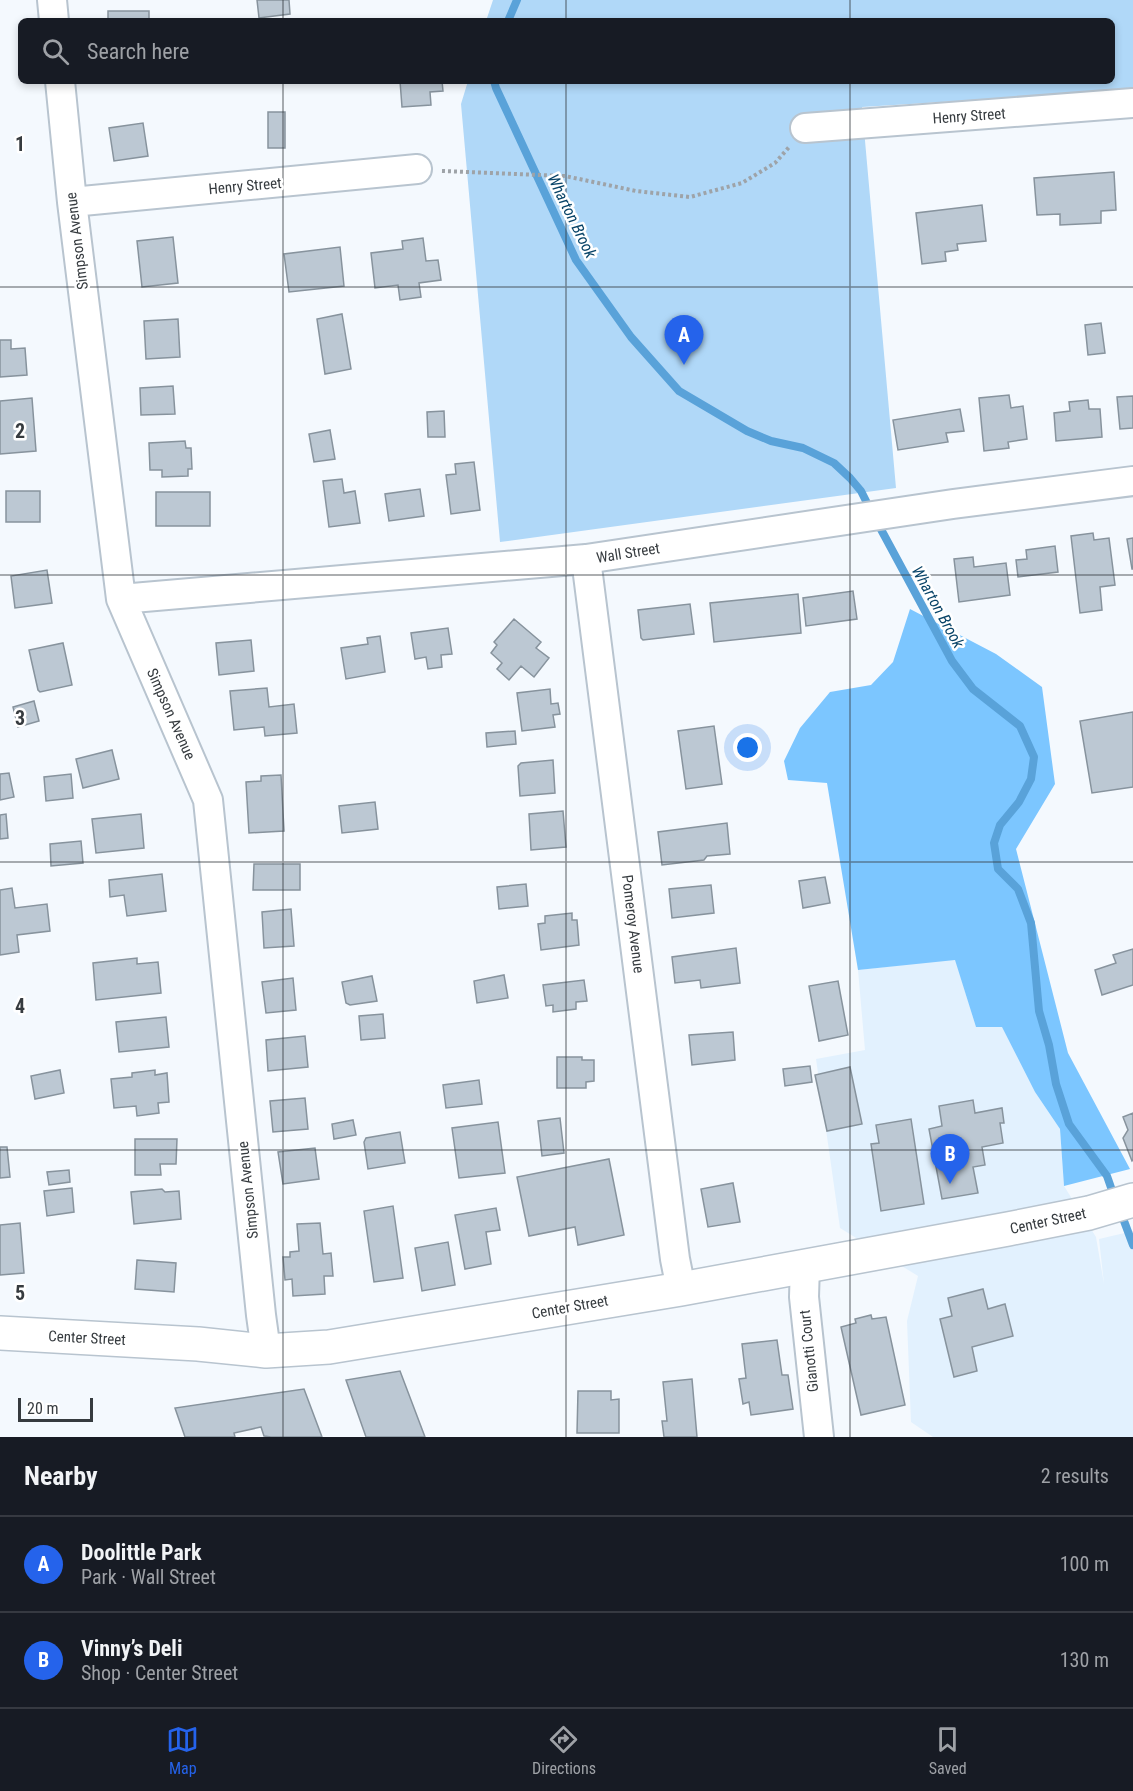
<!DOCTYPE html>
<meta charset="utf-8">
<style>
body{margin:0;font-family:"Roboto Condensed",sans-serif;background:#242831;color:#f1f3f6}
.scale{position:absolute;left:18px;bottom:15px;width:75px;box-sizing:border-box;padding-left:6px;border:3px solid #363b3f;border-top:0;font-size:16px;line-height:21px;white-space:nowrap;color:#363b3f;-webkit-text-stroke:4px #fff;paint-order:stroke}
.you{position:absolute;left:748px;top:748px;width:21px;height:21px;margin:-15px;border:4px solid #fff;border-radius:50%;background:#1a73e8;box-shadow:0 0 0 9px #1a73e833}
.badge{display:grid;place-items:center;width:39px;height:39px;border-radius:50%;background:#2563eb;color:#fff;font-size:20px;font-weight:700}
.pin{position:absolute;translate:-50% -50px;filter:drop-shadow(0 2px 3px #0008)}
.pin::after{content:'';position:absolute;top:32px;width:21px;height:18px;background:inherit;clip-path:polygon(0 0,100% 0,50% 100%)}
.list{margin:0;padding:0;list-style:none}
h2{display:flex;justify-content:space-between;align-items:center;height:78px;margin:0;padding:0 24px;font-size:26px}
h2 small{font-size:20px;font-weight:400;color:#9ea1a6}
.list li{display:grid;grid-template-columns:39px 1fr auto;gap:18px;align-items:center;box-sizing:border-box;height:96px;padding:0 24px;border-top:2px solid #363941}
.list b{display:block;font-size:22px;white-space:nowrap}
.list p{margin:0;font-size:20px;white-space:nowrap;color:#9ea1a6}
.list em{font-size:20px;font-style:normal;color:#9ea1a6}
.icon{flex:none;width:33px;height:33px;fill:none;stroke:currentColor;stroke-width:2;stroke-linecap:round;stroke-linejoin:round}
.map{position:relative;flex:none;width:1133px;height:1437px;overflow:hidden}
.search{position:absolute;background:#171b24;box-shadow:0 3px 9px #0003;left:18px;right:18px;top:18px;height:66px;display:flex;align-items:center;gap:15px;box-sizing:border-box;padding:0 21px;border-radius:9px;color:#9ea1a6;font-size:22px}
.sheet{height:270px;background:#171b24}
nav{display:flex;justify-content:space-around;align-items:center;box-sizing:border-box;height:84px;border-top:2px solid #363941;background:#171b24;font-size:16px;color:#9ea1a6}
nav a{display:grid;justify-items:center;gap:3px}
nav .on{color:#2563eb}
.map>svg:first-child{display:block}
.built{fill:#e2f1fe}
.green{fill:#b0d8f8}
.forest{fill:#7cc6ff}
.lines{fill:none;stroke-linecap:round;stroke-linejoin:round}
.stream{stroke:#59a2d9;stroke-width:8}
.building{fill:#bcc8d3;stroke:#87939d;stroke-width:1.5}
.minor-casing{stroke:#b8c4cf;stroke-width:32}
.major-casing{stroke:#b8c4cf;stroke-width:36}
.path{stroke:#9ea3a8;stroke-width:4;stroke-dasharray:3 3;stroke-linecap:butt}
.minor{stroke:#fff;stroke-width:28}
.major{stroke:#fff;stroke-width:33}
.grid{fill:none;stroke:#363b3f;stroke-width:1.5;stroke-opacity:0.55}
.labels{text-anchor:middle;dominant-baseline:central;stroke-width:5;stroke-linejoin:round;paint-order:stroke}
.street-label{font-size:15px;fill:#363b3f;stroke:#fff}
.water-label{font-size:16px;font-style:italic;fill:#094468;stroke:#fff}
.grid-label{font-size:20px;text-anchor:middle;font-weight:bold;fill:#363b3f;stroke:#fff;stroke-width:5;stroke-linejoin:round;paint-order:stroke}
</style>
<div class="map">
<svg width="1133" height="1437" viewBox="0 0 1133 1437">
<rect width="100%" height="100%" fill="#f4f9fe"/>
<path class="built" d="M955,959L976,1027L1002,1026L1035,1092L1060,1129L1064,1186L1096,1237L1104,1284L1099,1239L1133,1231V1437H933L911,1422L907,1321L918,1276L840,1228L816,1059L865,1050L858,970Z"/>
<path class="green" d="M493,0H1133V90L862,107L896,488L500,542L461,104L468,81H1112V21H486Z"/>
<path class="forest" d="M910,609L996,654L1042,687L1055,784L1016,849L1068,1053L1130,1169L1064,1186L1060,1129L1035,1092L1002,1027H976L955,960L858,970L827,783L788,780L784,761L800,728L830,692L871,685L893,662Z"/>
<g class="lines">
<path class="stream" d="M508,21L517,0
M494,81L496,88L576,260L631,337L679,391L747,431L771,441L803,448L834,463L850,478L861,491L871,511
M877,522L952,661L973,689L1020,726L1034,757L1031,779L1019,802L1000,825L994,843L998,869L1018,889L1031,923L1039,1011L1049,1045L1056,1084L1069,1124L1107,1176L1115,1199
M1121,1213L1133,1245"/>
</g>
<path class="building" d="M257,0H289L290,14L259,18Z
M108,11H149V21H108Z
M400,81H442L443,91L430,92L431,105L402,107Z
M268,112H285V148H268Z
M143,123L148,156L114,161L109,128Z
M1114,172L1116,210L1101,211V223L1060,225V214L1037,215L1034,178Z
M982,205L986,241L957,244L958,250L945,252L946,261L922,264L916,213Z
M173,237L178,283L142,287L137,241Z
M423,238L426,261L438,260L441,280L419,283L421,297L400,300L398,285L375,288L371,253L403,249L402,241Z
M340,247L344,286L289,292L284,254Z
M342,314L351,369L325,374L317,319Z
M178,319L180,357L146,359L144,321Z
M1101,323L1105,353L1088,355L1085,325Z
M0,340H11V349L25,348L27,375L0,377Z
M173,386L175,414L141,415L140,388Z
M1009,395L1011,408L1023,406L1027,439L1008,442L1009,448L984,451L979,398Z
M1133,396V428L1120,429L1117,397Z
M32,398L36,451L0,454V401Z
M1088,400L1089,409H1100L1102,437L1056,441L1054,413L1070,411L1069,402Z
M960,409L964,431L946,433L948,442L898,450L893,420Z
M444,411L445,437H428L427,412Z
M330,430L335,459L314,462L309,434Z
M185,441L186,448H191L192,469H188V476L162,477V470H150L149,443Z
M474,462L480,510L451,514L446,475L456,474L455,464Z
M342,479L344,493L355,491L360,523L329,527L323,481Z
M420,489L424,516L389,521L385,494Z
M6,491H40V522H6Z
M156,492H210V526H156Z
M1093,533L1094,540L1109,538L1115,585L1100,587L1102,610L1080,613L1071,536Z
M1133,538V569H1132L1127,539Z
M1055,546L1058,572L1018,577L1016,560L1027,559L1026,550Z
M973,557L974,567L1006,563L1010,595L959,602L954,559Z
M47,570L52,603L15,608L11,576Z
M853,591L857,619L806,626L803,598Z
M798,594L801,633L714,642L710,603Z
M690,604L694,634L643,640L641,638L638,610Z
M514,619L541,642L536,648L549,658L534,677L521,666L509,680L497,669L502,663L491,653L497,645L494,642Z
M448,628L452,654L441,655L442,667L428,669L426,657L415,659L411,633Z
M380,636L385,672L346,679L341,648L368,644L367,638Z
M251,640L254,671L219,675L216,643Z
M63,643L72,685L40,692L38,690L29,650Z
M267,688L269,707L294,704L297,733L265,736L264,727L234,730L230,691Z
M550,689L551,704L558,703L560,714L553,715L555,727L522,731L517,693Z
M34,701L39,721L18,727L13,707Z
M1133,712V787L1092,793L1080,721Z
M714,726L722,784L686,789L678,731Z
M515,731L516,744L487,747L486,733Z
M112,750L119,779L83,788L76,759Z
M553,760L555,793L520,796L518,766L521,763Z
M9,773L14,797L0,800V774Z
M71,774L73,798L46,801L44,777Z
M281,775L284,831L249,833L246,782L261,781V776Z
M375,802L378,829L342,833L339,806Z
M563,811L566,847L531,850L529,814Z
M6,814L8,838L0,839V815Z
M141,814L144,848L96,853L92,819Z
M727,823L730,854L707,856L704,860L662,865L658,832Z
M81,841L83,863L51,866L50,844Z
M254,864H300V890H253Z
M162,874L166,911L127,916L124,895L110,897L109,880Z
M825,877L830,903L803,908L799,881Z
M526,884L528,906L499,909L497,887Z
M711,885L714,913L672,918L669,889Z
M12,888L15,908L47,904L50,931L17,935L19,952L0,955V890Z
M291,909L294,946L264,948L262,912Z
M572,913V920H577L579,945L541,950L538,924L545,923V916Z
M736,948L740,983L701,988L700,980L675,983L672,957Z
M1133,949V985L1102,995L1095,970L1116,963L1113,955Z
M137,958V964L158,962L161,993L96,1000L93,963Z
M504,975L508,998L477,1003L474,981Z
M372,976L377,1001L350,1005L346,1003L342,982Z
M293,978L296,1010L266,1013L262,982Z
M584,980L587,1001L576,1002V1009L553,1012V1005L546,1006L543,985Z
M838,981L848,1035L819,1041L809,986Z
M383,1014L385,1038L361,1040L359,1016Z
M166,1017L169,1047L119,1052L116,1022Z
M733,1032L735,1060L692,1065L689,1035Z
M305,1036L308,1067L268,1071L266,1040Z
M557,1057H582V1060H594V1081L586,1082V1088H557Z
M810,1066L812,1082L785,1086L783,1069Z
M850,1067L862,1124L827,1131L815,1075Z
M60,1070L64,1093L35,1099L31,1076Z
M155,1070V1075L167,1073L169,1102L158,1103L159,1113L137,1116L136,1106L114,1108L111,1079L132,1077V1073Z
M479,1080L482,1104L446,1108L443,1085Z
M305,1098L308,1129L273,1132L270,1101Z
M973,1100L975,1113L1002,1108L1004,1123H1000L1003,1143L982,1147L985,1165L973,1167L978,1193L942,1199L929,1129L942,1126L939,1106Z
M1133,1113V1160L1132,1161L1123,1138L1128,1130L1123,1117Z
M560,1118L564,1153L542,1156L538,1121Z
M911,1119L924,1204L881,1211L871,1144L879,1143L876,1125Z
M353,1120L356,1135L334,1139L332,1124Z
M498,1122L505,1173L459,1178L452,1128Z
M400,1132L405,1163L368,1169L364,1142L366,1138Z
M135,1139H177L176,1164H160L161,1175H135Z
M0,1147H7L10,1177L0,1178Z
M315,1148L319,1179L283,1184L278,1152Z
M609,1159L624,1235L578,1245L575,1227L529,1236L517,1177Z
M69,1170L70,1182L49,1185L47,1172Z
M733,1183L740,1222L708,1227L701,1189Z
M72,1188L74,1212L47,1216L44,1191Z
M162,1189L165,1192L179,1191L181,1219L134,1224L131,1192Z
M393,1206L403,1278L374,1282L364,1211Z
M496,1208L500,1230L486,1232L491,1264L465,1269L455,1215Z
M20,1223L24,1273L0,1275V1225Z
M320,1223L323,1254L331,1253L333,1276H324L325,1294L293,1296L292,1279L285,1280L283,1257H290V1252L299,1251L297,1224Z
M448,1242L455,1285L422,1291L415,1248Z
M137,1260L176,1263L174,1292L135,1289Z
M983,1289L988,1309L1005,1304L1013,1336L972,1347L977,1371L954,1377L940,1319L952,1316L948,1298Z
M871,1315L872,1319L886,1317L905,1405L861,1415L841,1327L856,1323L855,1319Z
M777,1340L782,1375H788L793,1409L751,1415L749,1402L743,1404L739,1379L746,1378L742,1344Z
M400,1371L425,1437H366L346,1380Z
M692,1379L697,1437H664L662,1421H667L663,1382Z
M304,1389L322,1437H271L264,1436L261,1427L234,1433L235,1437H185L175,1408Z
M578,1391H611V1400L619,1399V1433H577Z"/>
<g class="lines">
<g class="minor-casing">
<path id="minor" d="M52,0L54,21
M60,81L72,202L121,599L208,800L261,1315L266,1351
M805,128L1133,103
M72,202L417,169
M586,559L675,1259L681,1289
M121,599L586,559L953,504L1133,481
M805,1265L804,1297L819,1437"/>
</g>
<g class="major-casing">
<path id="major" d="M0,1333L198,1344L266,1351L329,1347L681,1289L1008,1229L1089,1213L1133,1200"/>
</g>
<path class="path" d="M442,171L565,176L636,191L690,197L742,183L775,163L790,146"/>
<use href="#minor" class="minor"/>
<use href="#major" class="major"/>
</g>
<path class="grid" d="M283,0V21M566,0V21M850,0V21M283,81V1437M566,81V1437M850,81V1437M0,287H1133M0,575H1133M0,862H1133M0,1150H1133"/>
<g class="labels">
<g class="street-label">
<text transform="translate(969 116) rotate(-4)">Henry Street</text>
<text transform="translate(245 186) rotate(-5)">Henry Street</text>
<text transform="translate(77 241) rotate(-97)">Simpson Avenue</text>
<text transform="translate(628 553) rotate(-9)">Wall Street</text>
<text transform="translate(171 714) rotate(66)">Simpson Avenue</text>
<text transform="translate(633 924) rotate(83)">Pomeroy Avenue</text>
<text transform="translate(248 1190) rotate(-96)">Simpson Avenue</text>
<text transform="translate(1048 1221) rotate(-12)">Center Street</text>
<text transform="translate(570 1307) rotate(-10)">Center Street</text>
<text transform="translate(87 1338) rotate(3)">Center Street</text>
<text transform="translate(809 1351) rotate(-96)">Gianotti Court</text>
</g>
<g class="water-label">
<text transform="translate(572 216) rotate(64)">Wharton Brook</text>
<text transform="translate(938 607) rotate(61)">Wharton Brook</text>
</g>
</g>
<g class="grid-label">
<text x="20" y="151">1</text>
<text x="20" y="438">2</text>
<text x="20" y="725">3</text>
<text x="20" y="1013">4</text>
<text x="20" y="1300">5</text>
</g>
</svg>
<div class="scale">20 m</div>
<div class="you"></div>
<div class="pin badge" style="left:684px;top:365px">A</div>
<div class="pin badge" style="left:950px;top:1184px">B</div>
<div class="search"><svg class="icon" aria-label="search" viewBox="0 0 24 24"><circle cx="10" cy="10" r="6"/><path d="M15 15l6 6"/></svg>Search here</div>
</div>
<section class="sheet">
<h2>Nearby<small>2 results</small></h2>
<ul class="list">
<li><span class="badge">A</span><div><b>Doolittle Park</b><p>Park · Wall Street</p></div><em>100 m</em></li>
<li><span class="badge">B</span><div><b>Vinny’s Deli</b><p>Shop · Center Street</p></div><em>130 m</em></li>
</ul>
</section>
<nav>
<a class="on"><svg class="icon" aria-label="map" viewBox="0 0 24 24"><path d="M3 6l6-2 6 2 6-2v14l-6 2-6-2-6 2zM9 4v14M15 6v14"/></svg>Map</a>
<a><svg class="icon" aria-label="directions" viewBox="0 0 24 24"><path d="M12 3l9 9-9 9-9-9zM9 14v-3h6M13 9l2 2-2 2"/></svg>Directions</a>
<a><svg class="icon" aria-label="saved" viewBox="0 0 24 24"><path d="M7 4h10v16l-5-4-5 4z"/></svg>Saved</a>
</nav>
